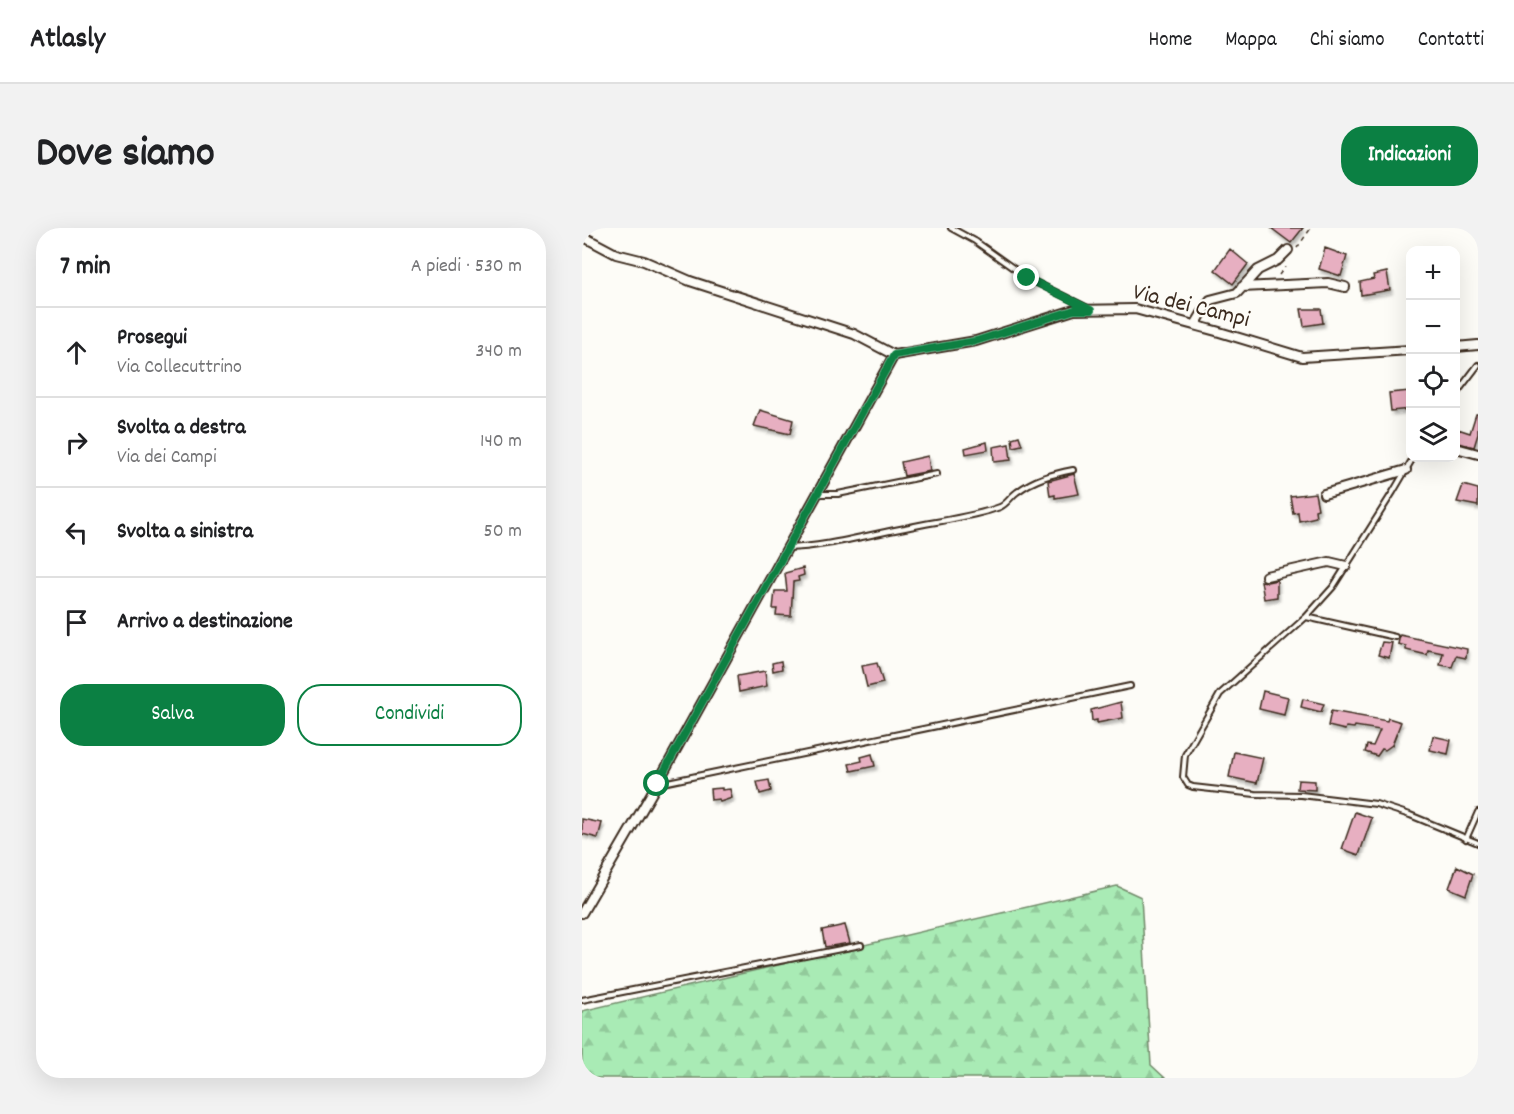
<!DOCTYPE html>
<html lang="it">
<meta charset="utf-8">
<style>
body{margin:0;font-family:Dekko,sans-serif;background:#f2f2f2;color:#202124}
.controls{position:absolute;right:18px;top:18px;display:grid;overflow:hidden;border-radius:12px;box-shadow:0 6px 24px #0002}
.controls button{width:54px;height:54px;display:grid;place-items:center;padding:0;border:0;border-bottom:2px solid #e0e0e0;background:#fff;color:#202124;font:30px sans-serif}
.stop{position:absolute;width:18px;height:18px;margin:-14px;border:4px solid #0b8043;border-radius:50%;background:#fff}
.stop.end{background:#0b8043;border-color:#fff;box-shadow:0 2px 6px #0008}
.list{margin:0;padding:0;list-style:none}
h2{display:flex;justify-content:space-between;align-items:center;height:78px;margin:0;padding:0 24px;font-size:26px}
h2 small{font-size:20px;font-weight:400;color:#757577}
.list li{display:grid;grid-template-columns:39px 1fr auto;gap:18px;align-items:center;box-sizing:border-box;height:90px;padding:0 24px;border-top:2px solid #e0e0e0}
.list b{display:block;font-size:22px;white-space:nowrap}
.list p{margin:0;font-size:20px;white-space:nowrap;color:#757577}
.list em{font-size:20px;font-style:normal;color:#757577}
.actions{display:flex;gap:12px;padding:18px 24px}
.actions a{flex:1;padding:14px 0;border:2px solid #0b8043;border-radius:24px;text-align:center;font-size:21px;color:#0b8043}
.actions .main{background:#0b8043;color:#fff}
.icon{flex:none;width:33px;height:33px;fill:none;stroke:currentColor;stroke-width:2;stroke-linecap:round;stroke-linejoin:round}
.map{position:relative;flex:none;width:896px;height:850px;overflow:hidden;border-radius:24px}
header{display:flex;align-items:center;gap:36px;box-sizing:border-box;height:84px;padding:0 30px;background:#fff;border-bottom:2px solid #e0e0e0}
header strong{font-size:28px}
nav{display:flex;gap:33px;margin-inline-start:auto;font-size:21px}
.intro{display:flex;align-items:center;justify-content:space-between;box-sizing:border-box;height:144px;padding:0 36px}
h1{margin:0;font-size:42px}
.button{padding:15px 27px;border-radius:24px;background:#0b8043;color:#fff;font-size:21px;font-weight:700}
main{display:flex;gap:36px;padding:0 36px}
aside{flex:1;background:#fff;border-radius:24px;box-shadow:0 6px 24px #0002}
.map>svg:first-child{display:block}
.forest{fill:url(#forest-firs);stroke:#728a6a;stroke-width:1.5}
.building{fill:#e7afc1;stroke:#3b2a1e;stroke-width:1.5;filter:url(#shadow)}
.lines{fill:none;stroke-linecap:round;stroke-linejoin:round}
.service-casing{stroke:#3b2a1e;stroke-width:8}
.minor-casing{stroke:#3b2a1e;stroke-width:12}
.path{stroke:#3b2a1e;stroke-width:1.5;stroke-dasharray:4.5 4.5;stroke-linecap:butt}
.service{stroke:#fdfcf7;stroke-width:4}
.minor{stroke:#fdfcf7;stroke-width:8}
.route{stroke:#0b8043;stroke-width:8}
.labels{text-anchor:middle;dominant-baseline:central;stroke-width:4.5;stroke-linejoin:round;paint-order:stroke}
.street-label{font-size:24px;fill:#3b2a1e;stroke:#fdfcf7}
</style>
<header>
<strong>Atlasly</strong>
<nav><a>Home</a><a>Mappa</a><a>Chi siamo</a><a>Contatti</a></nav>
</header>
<div class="intro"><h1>Dove siamo</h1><a class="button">Indicazioni</a></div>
<main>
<aside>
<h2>7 min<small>A piedi · 530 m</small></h2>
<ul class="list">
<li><svg class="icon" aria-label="ahead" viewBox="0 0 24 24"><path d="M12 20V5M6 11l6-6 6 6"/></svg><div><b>Prosegui</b><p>Via Collecuttrino</p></div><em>340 m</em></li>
<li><svg class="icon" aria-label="right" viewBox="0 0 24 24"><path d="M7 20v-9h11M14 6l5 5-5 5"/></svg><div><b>Svolta a destra</b><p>Via dei Campi</p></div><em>140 m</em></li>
<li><svg class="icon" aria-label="left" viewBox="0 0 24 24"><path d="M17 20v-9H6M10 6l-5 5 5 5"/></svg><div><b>Svolta a sinistra</b></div><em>50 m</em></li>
<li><svg class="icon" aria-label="arrive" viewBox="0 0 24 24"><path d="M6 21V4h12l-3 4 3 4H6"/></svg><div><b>Arrivo a destinazione</b></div></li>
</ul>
<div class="actions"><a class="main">Salva</a><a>Condividi</a></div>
</aside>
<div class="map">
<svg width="896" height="850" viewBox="0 0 896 850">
<defs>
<pattern id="forest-firs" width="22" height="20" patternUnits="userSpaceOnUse" patternTransform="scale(1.5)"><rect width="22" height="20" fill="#a9ebb5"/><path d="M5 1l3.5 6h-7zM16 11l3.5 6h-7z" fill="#92ca9b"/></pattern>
<filter id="shadow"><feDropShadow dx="2" dy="3.5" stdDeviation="1.5" flood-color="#0004"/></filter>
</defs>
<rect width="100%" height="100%" fill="#fdfcf7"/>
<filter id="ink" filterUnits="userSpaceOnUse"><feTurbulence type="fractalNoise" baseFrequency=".0167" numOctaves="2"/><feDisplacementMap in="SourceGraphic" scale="12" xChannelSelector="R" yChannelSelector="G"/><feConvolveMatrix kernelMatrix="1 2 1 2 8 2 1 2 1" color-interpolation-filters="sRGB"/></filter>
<g filter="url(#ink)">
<path class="forest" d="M535,658L559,669L569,837L583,850H0V783Z"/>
<path class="building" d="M689,0H721L709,15Z
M743,20L765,28L759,48L737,41Z
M648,21L666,36L651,56L633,42Z
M805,44L808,62L779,67L778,54L792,51L791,47Z
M719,81H739L741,95L722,98Z
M828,163V181L809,183L807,165Z
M178,182L211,192L208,206L172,198Z
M894,186H896V206L892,219L873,214L876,201L888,205Z
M437,208L440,217L431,219L430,210Z
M405,214L406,222L384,226L383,220Z
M427,216L429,232L412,234L411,219Z
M346,228L348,243L322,248L319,234Z
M492,246L497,266L473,270V267L468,268L466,253Z
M881,257L896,261V278L875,274Z
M733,265L736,281L733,282L734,289L717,293L716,284L711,285L708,268Z
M221,340L222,347L216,349L217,353L211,354L209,388L194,387L195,381H191L193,363H205L203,345Z
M695,352V369L682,371L679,353L685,354Z
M818,407L885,421L884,430L874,428L870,439L858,437L861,425L846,422L845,427L824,422V418L816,416Z
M800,414L810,415L807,430L796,427Z
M199,433L200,441L191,443L190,435Z
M295,435L301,455L285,459L280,438Z
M183,443L185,458L157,464L155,448Z
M681,463L706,469L702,487L677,481Z
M721,471L742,476L739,484L719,479Z
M539,474L541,490L515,495V492L510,493L509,482Z
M749,483L805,493L806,490L819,494L810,517L803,522L800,521L795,528L783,524L785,517L791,518L798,502L773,498L772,500L764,499L763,502L746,498Z
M851,508L869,512L866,526L848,522Z
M652,524L681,530L675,555L647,549Z
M290,526L293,538L269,543L267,536L280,533L279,529Z
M187,552L189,563L178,566L175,554Z
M716,552L733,553V562L715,561Z
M140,560V562L148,561L150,570L138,574L137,571L129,572L128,561Z
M773,584L790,590L777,627L760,621Z
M0,591L20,595L16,610L0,606Z
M875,638L891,646L884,667L867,660Z
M263,697L268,715L243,719L240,702Z"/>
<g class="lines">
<g class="service-casing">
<path id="service" d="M369,0L393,13L445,50L506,80
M874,166L896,137
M831,230L811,264L751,359L724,389L638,466L603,527L601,549L606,557L611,559L673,566L719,567L794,576L828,587L896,615
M235,266H256L355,246
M205,320C244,319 285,307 323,300C354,293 388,290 418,279C425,276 429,268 435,264C452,251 471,246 491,242
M724,389L813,409
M76,556L548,458
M884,611L896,584
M0,772L279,717"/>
</g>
<g class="minor-casing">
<path id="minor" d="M0,8L34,26L62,33L108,53L272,106L312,127
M660,59L746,55L763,59
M613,97L628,72L655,65L676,42L696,32L706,22
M874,119L896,117
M312,127L394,113L492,82L553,81L634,103L720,129L828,122
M874,220L896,226
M742,266L824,242
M684,348L747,334L764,338
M0,685L75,556L312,127"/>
</g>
<path class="path" d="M715,20L729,0
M697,47L703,39"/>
<use href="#service" class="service"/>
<use href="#minor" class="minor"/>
</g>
</g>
<g class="lines" filter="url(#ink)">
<path class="route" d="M75,556L312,127L394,113L492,82H509L445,50"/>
</g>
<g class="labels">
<g class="street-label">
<text transform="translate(609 79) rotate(14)">Via dei Campi</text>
</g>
</g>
</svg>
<div class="controls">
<button>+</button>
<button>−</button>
<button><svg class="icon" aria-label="locate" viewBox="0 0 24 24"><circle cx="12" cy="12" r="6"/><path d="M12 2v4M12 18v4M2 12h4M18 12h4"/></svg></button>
<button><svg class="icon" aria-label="layers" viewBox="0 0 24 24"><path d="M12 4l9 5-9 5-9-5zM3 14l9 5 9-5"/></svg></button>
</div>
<div class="stop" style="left:75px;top:556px"></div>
<div class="stop end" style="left:445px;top:50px"></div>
</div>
</main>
